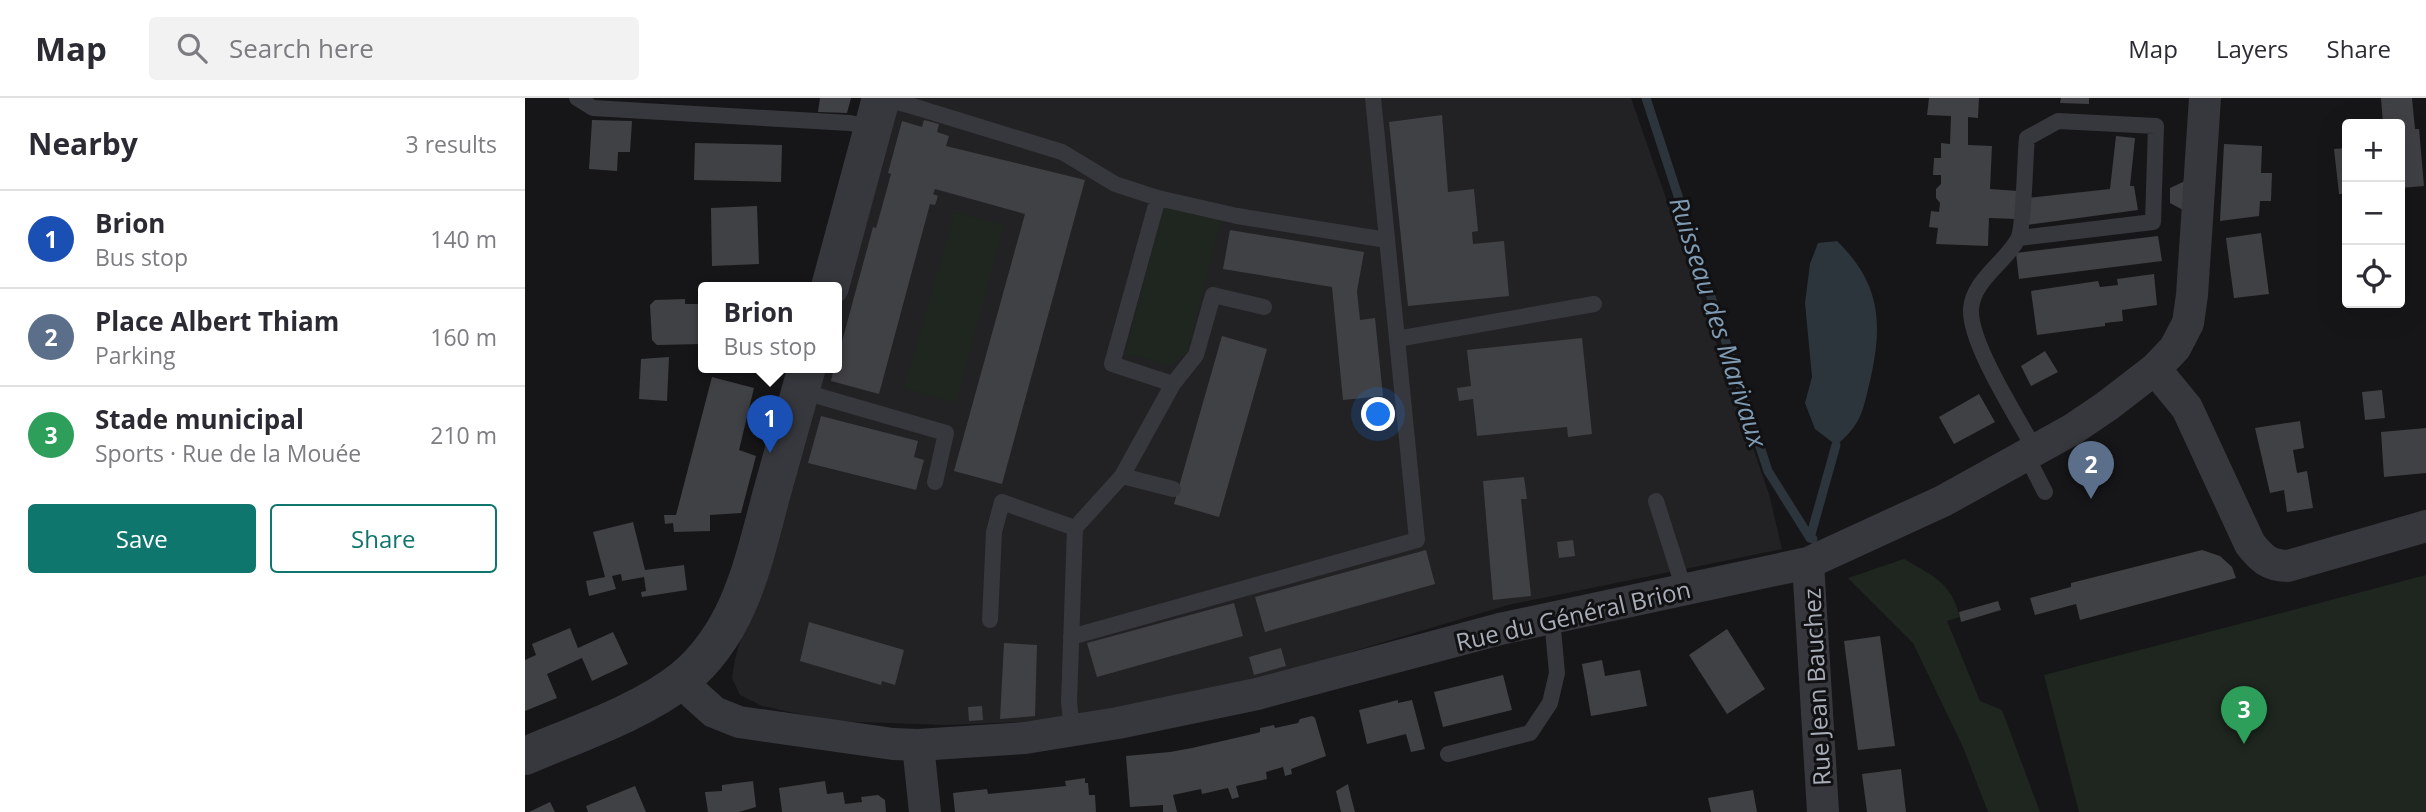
<!DOCTYPE html>
<meta charset="utf-8">
<style>
body{margin:0;font-family:"Open Sans",sans-serif;background:#f2f2f3;color:#2b2b33}
.controls{position:absolute;right:21px;top:21px;display:grid;overflow:hidden;border-radius:7px;box-shadow:0 7px 28px #0002}
.controls button{width:63px;height:63px;display:grid;place-items:center;padding:0;border:0;border-bottom:2px solid #e1e1e2;background:#fff;color:#2b2b33;font:35px sans-serif}
.you{position:absolute;left:854px;top:317px;width:24px;height:24px;margin:-18px;border:5px solid #fff;border-radius:50%;background:#1a73e8;box-shadow:0 0 0 10px #1a73e833}
.badge{display:grid;place-items:center;width:46px;height:46px;border-radius:50%;background:#0f766e;color:#fff;font-size:23px;font-weight:700}
.pin{position:absolute;translate:-50% -58px;filter:drop-shadow(0 2px 4px #0008)}
.pin::after{content:'';position:absolute;top:37px;width:24px;height:21px;background:inherit;clip-path:polygon(0 0,100% 0,50% 100%)}
.popup{position:absolute;left:173px;top:184px;width:144px;height:91px;box-sizing:border-box;display:grid;place-content:center;border-radius:7px;background:#fff;filter:drop-shadow(0 2px 5px #0005);font-size:23px;white-space:nowrap;color:#7c7c81}
.popup b{font-size:26px;color:#2b2b33}
.popup::after{content:'';position:absolute;left:50%;top:100%;margin-left:-14px;border:14px solid transparent;border-top-color:#fff}
.list{margin:0;padding:0;list-style:none}
h2{display:flex;justify-content:space-between;align-items:center;height:91px;margin:0;padding:0 28px;font-size:30px}
h2 small{font-size:23px;font-weight:400;color:#7c7c81}
.list li{display:grid;grid-template-columns:46px 1fr auto;gap:21px;align-items:center;box-sizing:border-box;height:98px;padding:0 28px;border-top:2px solid #e1e1e2}
.list b{display:block;font-size:26px;white-space:nowrap}
.list p{margin:0;font-size:23px;white-space:nowrap;color:#7c7c81}
.list em{font-size:23px;font-style:normal;color:#7c7c81}
.actions{display:flex;gap:14px;padding:21px 28px}
.actions a{flex:1;padding:16px 0;border:2px solid #0f766e;border-radius:7px;text-align:center;font-size:24px;color:#0f766e}
.actions .main{background:#0f766e;color:#fff}
.icon{flex:none;width:38px;height:38px;fill:none;stroke:currentColor;stroke-width:2;stroke-linecap:round;stroke-linejoin:round}
.map{position:relative;flex:none;width:1901px;height:714px;overflow:hidden}
header{display:flex;align-items:center;gap:42px;box-sizing:border-box;height:98px;padding:0 35px;background:#fff;border-bottom:2px solid #e1e1e2}
header strong{font-size:33px}
nav{display:flex;gap:38px;margin-inline-start:auto;font-size:24px}
.search{width:490px;height:63px;background:#f2f2f3;display:flex;align-items:center;gap:18px;box-sizing:border-box;padding:0 24px;border-radius:7px;color:#7c7c81;font-size:26px}
main{display:flex}
aside{flex:1;background:#fff}
.map>svg:first-child{display:block}
.built{fill:#222225}
.green{fill:#1e261f}
.water{fill:#2c353c}
.lines{fill:none;stroke-linecap:round;stroke-linejoin:round}
.stream{stroke:#2c353c;stroke-width:9}
.building{fill:#404145}
.service{stroke:#37383d;stroke-width:16}
.minor{stroke:#37383d;stroke-width:32}
.tertiary{stroke:#37383d;stroke-width:38}
.labels{text-anchor:middle;dominant-baseline:central;stroke-width:6;stroke-linejoin:round;paint-order:stroke}
.street-label{font-size:24px;fill:#a8adb8;stroke:#111113}
.water-label{font-size:26px;font-style:italic;fill:#7f9bb3;stroke:#111113}
</style>
<header>
<strong>Map</strong>
<div class="search"><svg class="icon" aria-label="search" viewBox="0 0 24 24"><circle cx="10" cy="10" r="6"/><path d="M15 15l6 6"/></svg>Search here</div>
<nav><a>Map</a><a>Layers</a><a>Share</a></nav>
</header>
<main>
<aside>
<h2>Nearby<small>3 results</small></h2>
<ul class="list">
<li><span class="badge" style="background:#1a4fb4">1</span><div><b>Brion</b><p>Bus stop</p></div><em>140 m</em></li>
<li><span class="badge" style="background:#5c6f8a">2</span><div><b>Place Albert Thiam</b><p>Parking</p></div><em>160 m</em></li>
<li><span class="badge" style="background:#2e9e5b">3</span><div><b>Stade municipal</b><p>Sports · Rue de la Mouée</p></div><em>210 m</em></li>
</ul>
<div class="actions"><a class="main">Save</a><a>Share</a></div>
</aside>
<div class="map">
<svg width="1901" height="714" viewBox="0 0 1901 714">
<rect width="100%" height="100%" fill="#161618"/>
<path class="built" d="M368,0H1106L1244,396L1257,451L983,507L725,584L521,623L421,627L306,623L237,608L215,597L207,580L210,561L292,269H312V201Z"/>
<path class="green" d="M639,107L696,122L663,254L646,268L600,255Z
M430,114L479,127L431,305L379,290Z
M1379,461C1408,478 1426,484 1435,519L1422,523L1455,603L1477,612L1515,714H1463L1438,649L1388,545L1323,480Z
M1901,477V714H1554L1519,577Z"/>
<path class="water" d="M1312,143C1356,186 1358,226 1345,283C1338,312 1336,328 1311,347L1290,331L1280,305L1287,279L1280,205L1285,166L1293,145Z"/>
<g class="lines">
<path class="stream" d="M1121,0L1243,373L1285,440
M1288,441L1285,440L1311,347"/>
</g>
<path class="building" d="M295,0H326L322,15L293,14Z
M1404,0H1454L1453,20L1443,19V47L1467,48L1465,91L1493,93L1491,121L1464,120L1463,148L1411,146L1413,130L1404,129L1406,113L1414,114L1415,105L1411,100V91L1416,86V77H1408L1409,60H1416V45L1425,46L1426,18L1402,17Z
M1536,0H1564V6L1535,5Z
M1856,0H1887L1890,31H1894L1899,88L1875,90V26H1858Z
M917,17L923,94L949,91L953,133L947,134L948,146L979,143L984,198L883,208L864,24Z
M67,22L107,23L105,54H93L92,73L64,71Z
M399,22L414,26L412,34L424,38L421,48L560,82L477,386L429,373L500,116L410,91L408,96L413,98L410,107L405,106L354,296L306,283L309,269H312V262L348,129L351,130L357,109L366,76L363,75L377,23L397,29Z
M1591,38L1610,40L1605,88H1609L1613,112L1501,127L1503,100L1585,91Z
M170,45L257,47L256,84L169,82Z
M1699,46L1737,48L1736,75H1747L1746,103H1735L1734,118L1695,123Z
M1822,50V96H1814L1809,51Z
M1660,83L1658,112L1645,105V90Z
M232,108L234,166L187,168L186,110Z
M705,132L839,154L832,193L835,222L850,220L858,298L818,302L807,189L698,171Z
M1736,135L1744,196L1709,200L1701,140Z
M1633,138L1637,163L1494,181L1491,155Z
M1629,176L1632,207L1597,212L1598,223L1580,225V228L1512,237L1506,193L1573,183L1575,189L1593,187L1592,181Z
M160,201V206H178V246L132,247L127,242L125,207L130,202Z
M697,238L742,251L694,419L649,406Z
M1057,240L1067,336L1043,339L1042,329L952,338L948,301L934,303L932,290L946,288L942,252Z
M1520,253L1533,274L1506,288L1496,268Z
M144,259L142,303L114,301L116,261Z
M187,279L229,290L214,352L231,358L216,415L185,417V433L149,434L148,425L140,426L139,417H151Z
M1857,292L1860,320L1840,322L1837,294Z
M1454,296L1470,324L1429,346L1414,319Z
M296,318L393,343L389,359L399,362L391,392L283,365Z
M1775,323L1779,350L1768,352L1772,375L1782,373L1788,410L1762,414L1759,392L1745,395L1730,330Z
M1901,330V375L1859,379L1856,334Z
M999,379L1002,401H996L1006,498L968,502L958,383Z
M108,424L120,472L159,467L162,492L117,499L116,494L121,493L119,479L97,483L96,476L87,478L91,491L64,498L61,483L80,479L68,434Z
M1048,442L1050,458L1034,460L1032,444Z
M901,452L910,486L740,534L730,499Z
M1677,452L1695,458L1707,469L1711,480L1555,522L1551,506L1510,517L1505,500L1546,489V485Z
M1473,503L1476,512L1436,524L1434,514Z
M709,505L718,538L572,579L562,545Z
M284,524L379,552L370,587L357,583L356,587L275,563Z
M45,530L53,550L88,534L103,566L67,583L57,560L22,576L32,600L0,613V562L11,557L7,546Z
M1202,531L1240,591L1202,616L1164,557Z
M1355,538L1370,648L1333,652L1319,543Z
M479,545L512,547L510,618L475,621Z
M756,550L761,568L729,577L724,559Z
M1077,562L1080,578L1115,572L1122,608L1066,618L1057,566Z
M978,577L987,612L918,629L909,594Z
M873,602V605L887,602L900,651L886,654L881,636L842,646L834,612Z
M457,608L458,622L444,623L443,609Z
M787,618L790,620L801,658L766,671L767,676L760,678L758,669L741,674L742,681L711,688L714,699L707,701L703,690L677,696L676,691L648,697L652,714H638V707L605,709L601,658L645,654L667,650L732,635L735,634V630L749,627L750,630L773,625L775,621Z
M1376,671L1381,714H1342L1337,676Z
M560,680V685H563L564,697H570L571,714H430L428,695L462,691L463,696L541,688L540,683Z
M228,683L231,709L214,714H183L180,694L197,693V687Z
M300,683L302,696L318,694L320,706L337,704L336,699L353,697L360,702L361,714H257L254,690Z
M823,686L826,699L830,714H816L811,693Z
M110,688L121,714H63L61,708Z
M1228,692L1232,714H1186L1183,700Z
M25,704L30,714H4Z"/>
<g class="lines">
<path class="service" d="M52,0L68,10L325,25L348,30
M356,0L387,8L537,54L590,86L633,100L712,118L862,142
M1494,140L1628,124L1631,28L1533,23L1502,40C1500,57 1499,131 1493,141C1480,165 1448,182 1446,211C1444,245 1493,320 1510,352
M872,241L1069,206
M648,286L671,257L688,197L739,209
M276,293L421,335L410,384
M1501,357L1520,394
M597,378L648,391
M1131,403L1159,491
M465,522L469,434L477,404L550,430
M546,539L892,442L848,0
M547,633L544,604L550,430L597,378L648,286L587,266L633,100
M923,656L1005,635L1025,605L1032,575L1027,520"/>
<path class="minor" d="M1630,271L1662,310L1725,446C1736,460 1744,468 1763,468L1901,428
M1283,465L1298,714
M157,582L169,596L189,614L214,624L368,646L393,647L500,640L593,625L732,596L975,531L1283,465L1418,403L1548,331L1582,308L1630,271L1650,250L1663,225L1667,197L1680,0
M393,647L400,714"/>
<path class="tertiary" d="M305,189L356,0
M0,658C49,637 117,614 158,581C215,534 228,465 246,398C258,355 270,312 282,269"/>
</g>
<g class="labels">
<g class="street-label">
<text transform="translate(1048 517) rotate(-13)">Rue du Général Brion</text>
<text transform="translate(1291 589) rotate(-93)">Rue Jean Bauchez</text>
</g>
<g class="water-label">
<text transform="translate(1194 224) rotate(72)">Ruisseau des Marivaux</text>
</g>
</g>
</svg>
<div class="controls">
<button>+</button>
<button>−</button>
<button><svg class="icon" aria-label="locate" viewBox="0 0 24 24"><circle cx="12" cy="12" r="6"/><path d="M12 2v4M12 18v4M2 12h4M18 12h4"/></svg></button>
</div>
<div class="you"></div>
<div class="pin badge" style="left:245px;top:355px;background:#1a4fb4">1</div>
<div class="popup"><b>Brion</b>Bus stop</div>
<div class="pin badge" style="left:1566px;top:401px;background:#5c6f8a">2</div>
<div class="pin badge" style="left:1719px;top:646px;background:#2e9e5b">3</div>
</div>
</main>
